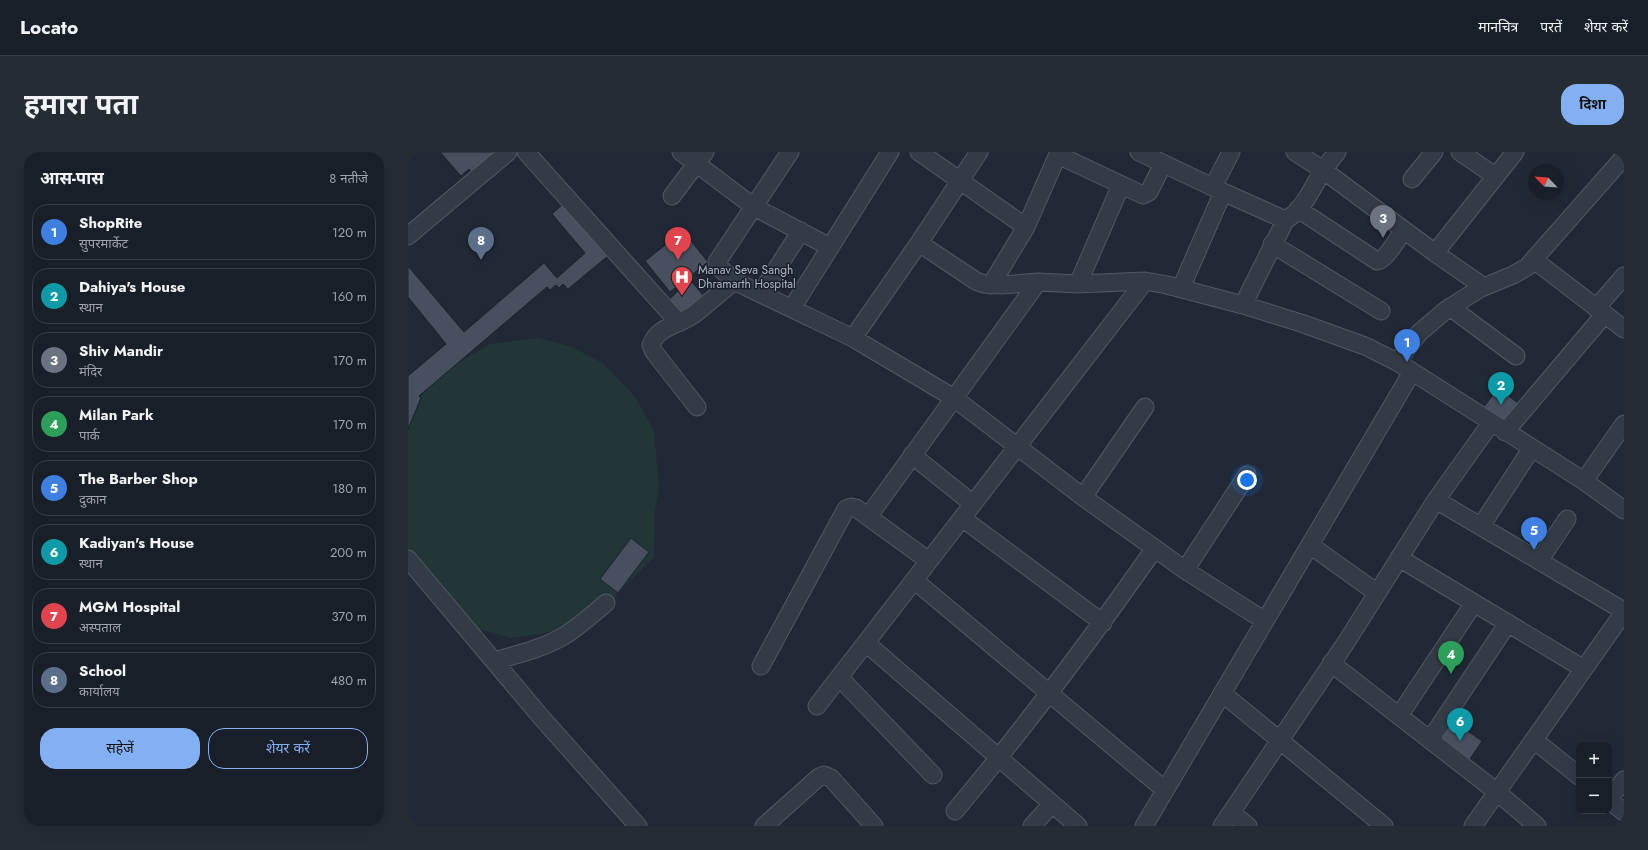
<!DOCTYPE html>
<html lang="hi">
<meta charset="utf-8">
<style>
body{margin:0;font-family:Jost,"Noto Sans Devanagari",sans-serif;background:#252c34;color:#f1f3f6}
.controls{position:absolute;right:12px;bottom:12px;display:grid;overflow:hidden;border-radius:8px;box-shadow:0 4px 16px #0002}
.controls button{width:36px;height:36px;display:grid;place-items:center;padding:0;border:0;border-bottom:1px solid #363d45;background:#181f28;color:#f1f3f6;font:20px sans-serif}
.compass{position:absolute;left:1120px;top:12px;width:36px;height:36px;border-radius:50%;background:#181f28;box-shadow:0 4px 16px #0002;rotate:295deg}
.you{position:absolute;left:839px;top:328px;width:14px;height:14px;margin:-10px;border:3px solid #fff;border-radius:50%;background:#1a73e8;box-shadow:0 0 0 6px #1a73e833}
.badge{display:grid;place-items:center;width:26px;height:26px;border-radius:50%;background:#82b0f3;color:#fff;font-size:13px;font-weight:700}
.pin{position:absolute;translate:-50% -33px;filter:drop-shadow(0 1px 2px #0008)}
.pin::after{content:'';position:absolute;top:21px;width:14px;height:12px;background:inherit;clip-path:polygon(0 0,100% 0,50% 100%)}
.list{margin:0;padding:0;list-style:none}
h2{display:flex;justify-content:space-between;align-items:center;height:52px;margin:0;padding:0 16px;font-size:17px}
h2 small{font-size:13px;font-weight:400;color:#9fa2a8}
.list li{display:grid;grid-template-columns:26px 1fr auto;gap:12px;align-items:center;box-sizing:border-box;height:56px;margin:0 8px 8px;padding:0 8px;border:1px solid #363d45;border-radius:16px}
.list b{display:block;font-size:15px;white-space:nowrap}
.list p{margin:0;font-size:13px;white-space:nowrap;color:#9fa2a8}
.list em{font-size:13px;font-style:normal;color:#9fa2a8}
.actions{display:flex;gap:8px;padding:12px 16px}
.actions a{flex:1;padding:9px 0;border:1px solid #82b0f3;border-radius:16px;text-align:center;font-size:14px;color:#82b0f3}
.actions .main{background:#82b0f3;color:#111}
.map{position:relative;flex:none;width:1216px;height:674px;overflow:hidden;border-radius:16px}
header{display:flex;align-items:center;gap:24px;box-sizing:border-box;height:56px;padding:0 20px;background:#181f28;border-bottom:1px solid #363d45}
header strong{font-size:19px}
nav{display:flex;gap:22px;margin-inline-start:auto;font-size:14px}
.intro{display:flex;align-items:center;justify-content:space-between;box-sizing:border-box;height:96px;padding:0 24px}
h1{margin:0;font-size:28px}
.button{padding:10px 18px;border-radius:16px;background:#82b0f3;color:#111;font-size:14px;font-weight:700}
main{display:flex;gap:24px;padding:0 24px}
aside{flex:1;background:#181f28;border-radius:16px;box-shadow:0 4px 16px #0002}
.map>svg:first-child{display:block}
.green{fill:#233637}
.building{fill:#46505f;stroke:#1b222c}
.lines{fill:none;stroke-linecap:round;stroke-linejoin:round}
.minor-casing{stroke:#515964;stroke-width:19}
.minor{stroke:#333b46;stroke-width:17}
.labels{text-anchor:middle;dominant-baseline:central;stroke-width:3;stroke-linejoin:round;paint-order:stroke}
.poi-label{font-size:12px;fill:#adb6c3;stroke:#19202a;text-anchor:start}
</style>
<header>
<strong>Locato</strong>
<nav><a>मानचित्र</a><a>परतें</a><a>शेयर करें</a></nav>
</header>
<div class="intro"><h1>हमारा पता</h1><a class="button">दिशा</a></div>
<main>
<aside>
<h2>आस-पास<small>8 नतीजे</small></h2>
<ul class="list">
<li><span class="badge" style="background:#3f7fe0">1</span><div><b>ShopRite</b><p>सुपरमार्केट</p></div><em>120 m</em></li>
<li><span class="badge" style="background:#0f9aa8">2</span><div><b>Dahiya's House</b><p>स्थान</p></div><em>160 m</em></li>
<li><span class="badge" style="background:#6b7280">3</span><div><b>Shiv Mandir</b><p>मंदिर</p></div><em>170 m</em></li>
<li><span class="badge" style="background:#2e9e5b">4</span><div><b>Milan Park</b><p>पार्क</p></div><em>170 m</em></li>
<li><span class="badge" style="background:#3f7fe0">5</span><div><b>The Barber Shop</b><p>दुकान</p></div><em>180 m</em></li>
<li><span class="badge" style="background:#0f9aa8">6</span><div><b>Kadiyan's House</b><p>स्थान</p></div><em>200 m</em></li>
<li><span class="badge" style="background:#e0444e">7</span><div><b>MGM Hospital</b><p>अस्पताल</p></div><em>370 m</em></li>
<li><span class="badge" style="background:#5c6f8a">8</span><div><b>School</b><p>कार्यालय</p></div><em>480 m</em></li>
</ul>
<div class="actions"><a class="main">सहेजें</a><a>शेयर करें</a></div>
</aside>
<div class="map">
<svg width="1216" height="674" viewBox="0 0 1216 674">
<rect width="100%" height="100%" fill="#202935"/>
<path class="green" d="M130,186L162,194L196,212L228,246L246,279L251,336L247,359L246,405L210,441L204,453L160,475L132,482L103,486L67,476L0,397V271L10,247L36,219L82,192Z"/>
<path class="building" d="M32,0H91L66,22L61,17L53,24Z
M155,52L200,104L160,137L155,132L151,136L148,133L142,138L139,135L11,244L13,246L0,277V224L38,192L0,145V114L56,180L136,111L149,126L177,101L144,62Z
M275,79L300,110L262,140L237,109Z
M282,128L295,143L270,167L256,152Z
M1090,236L1110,251L1096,271L1075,256Z
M223,386L241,400L210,441L192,427Z
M1044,568L1074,589L1060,610L1031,588Z"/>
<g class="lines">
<g class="minor-casing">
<path id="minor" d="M118,0L271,171
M273,0L346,55L422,95
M382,0L311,107L309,110L311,115L326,129L445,186L546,246L675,345L777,418L857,469
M511,0L618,75
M731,0L815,40L873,66L876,69
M887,0L915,18L1027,101L1076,135
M1052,0L1087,24
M650,3L735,43L741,40L755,12
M1004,27L1026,0
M805,35L823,0
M264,44L297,0
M890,57L969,109C978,108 990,86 996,78
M0,84L100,0
M511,91L568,129L576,132L594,133L630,130L670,132L737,129L759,133L835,153L893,171L957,194L989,210L1176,329L1216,358
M864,92L973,159
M1027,101L1107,0
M1126,108L1216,177
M670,132L713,33
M583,133L618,75L651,0
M773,136L815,40
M353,141L393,79
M835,153L875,73L876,69C895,59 903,38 914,20C918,13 924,7 929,0
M1042,155L1108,204
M384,156L482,0
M1188,156L1216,124
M445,186L511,91L571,0
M989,210L1011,181L1038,158L1071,137L1105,123L1119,115L1216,5
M289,255L246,200L243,193C250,174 271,173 285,163C299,152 313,140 326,129
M1097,280L1196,163
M504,303L565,352
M1176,329L1216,272
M675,345L737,255
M1028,348L1216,459
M460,365L630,130
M554,366L695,471
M1073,374L1124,296
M902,393L969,441
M991,406L1176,517
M0,407L133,565L230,674
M1131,409L1159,367
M777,418L839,323
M506,428L757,638
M458,491L670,674
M86,509C111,502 137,496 159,482C173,473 186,461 198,451
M923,511L1089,640L1129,674
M353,514L438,357L443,355L448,356L521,409
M431,525L525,623
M814,541L976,674
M409,554L737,129
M991,564L1066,451
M1022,588L1100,471
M1126,588L1171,624
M1201,647L1216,628
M1201,648L1216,660
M547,659C618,574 684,486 747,396
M824,661L840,674
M356,674L411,625L416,623L423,626L466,674
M624,674L644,652
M736,674L1004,220
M814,674L937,492L1028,348L1083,271
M1065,674L1216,460"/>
</g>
<use href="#minor" class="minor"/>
</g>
<defs>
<g id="hospital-pin" transform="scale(1.15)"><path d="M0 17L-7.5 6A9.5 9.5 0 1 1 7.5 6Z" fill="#e0444e" stroke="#19202a"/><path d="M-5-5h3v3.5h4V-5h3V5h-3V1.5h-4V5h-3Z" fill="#fff"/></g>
</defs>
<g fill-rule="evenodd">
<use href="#hospital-pin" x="274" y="125"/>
</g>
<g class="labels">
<g class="poi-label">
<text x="290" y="118">Manav Seva Sangh<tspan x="290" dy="14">Dhramarth Hospital</tspan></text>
</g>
</g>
</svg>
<div class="controls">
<button>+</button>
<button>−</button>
</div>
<svg class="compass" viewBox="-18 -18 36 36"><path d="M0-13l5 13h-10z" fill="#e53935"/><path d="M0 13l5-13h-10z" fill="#9fa2a8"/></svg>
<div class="you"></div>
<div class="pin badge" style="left:999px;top:210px;background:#3f7fe0">1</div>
<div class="pin badge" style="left:1093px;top:253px;background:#0f9aa8">2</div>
<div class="pin badge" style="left:975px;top:86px;background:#6b7280">3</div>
<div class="pin badge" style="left:1043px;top:522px;background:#2e9e5b">4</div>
<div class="pin badge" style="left:1126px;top:398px;background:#3f7fe0">5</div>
<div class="pin badge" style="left:1052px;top:589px;background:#0f9aa8">6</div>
<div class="pin badge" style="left:270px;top:108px;background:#e0444e">7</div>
<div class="pin badge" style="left:73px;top:108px;background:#5c6f8a">8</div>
</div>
</main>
